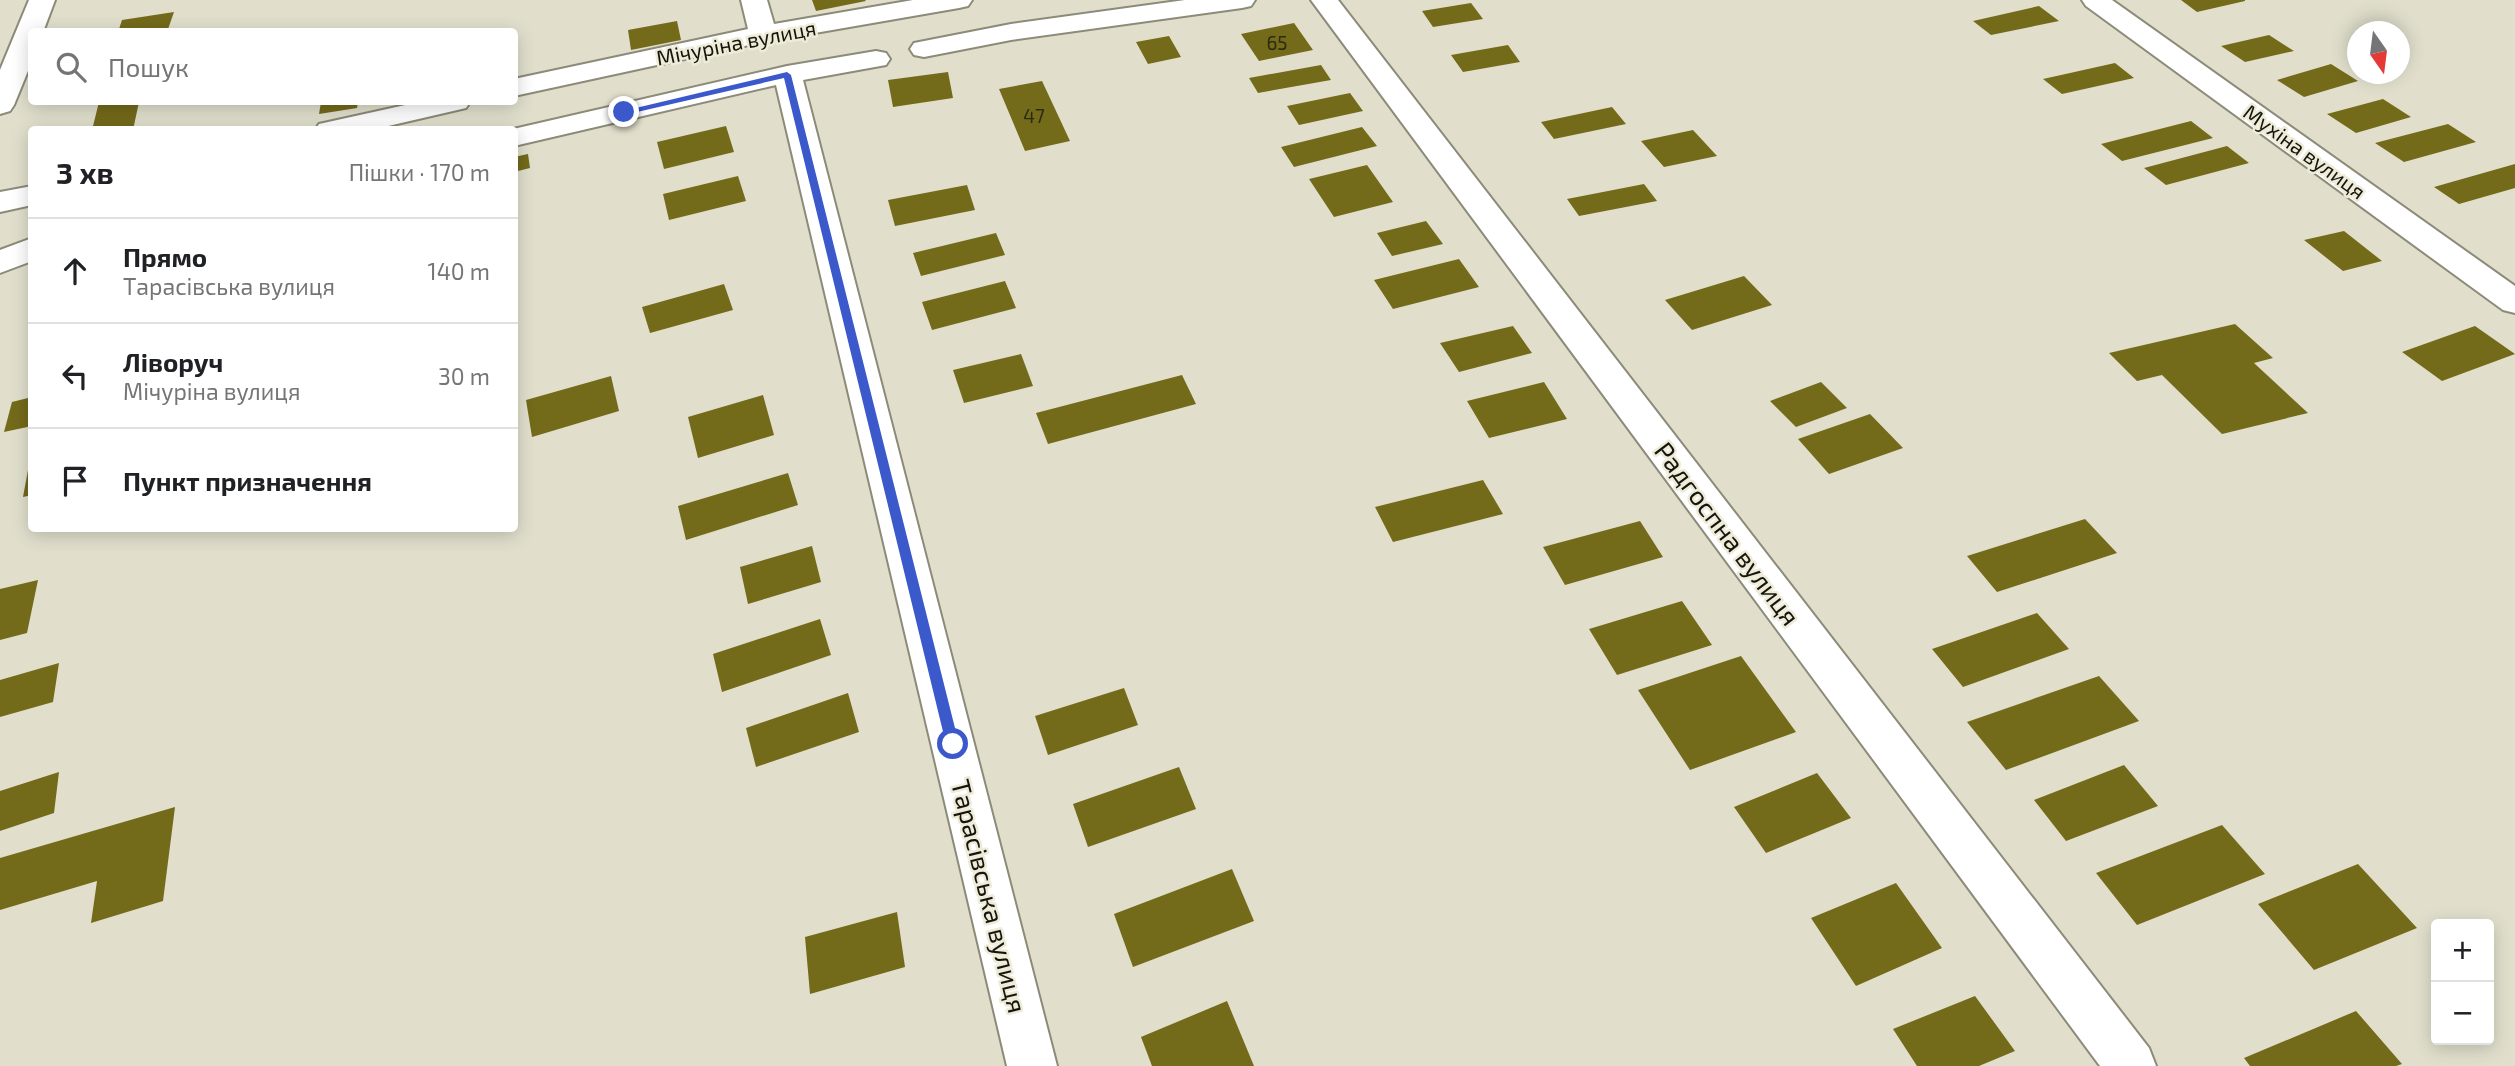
<!DOCTYPE html>
<html lang="uk">
<meta charset="utf-8">
<style>
body{margin:0;font-family:"Exo 2",sans-serif;background:#f6f6f6;color:#202124}
.controls{position:absolute;right:21px;bottom:21px;display:grid;overflow:hidden;border-radius:7px;box-shadow:0 4px 18px #0003}
.controls button{width:63px;height:63px;display:grid;place-items:center;padding:0;border:0;border-bottom:2px solid #e0e0e0;background:#fff;color:#202124;font:35px sans-serif}
.compass{position:absolute;left:2347px;top:21px;width:63px;height:63px;border-radius:50%;background:#fff;box-shadow:0 4px 18px #0003;rotate:166deg}
.stop{position:absolute;width:21px;height:21px;margin:-16px;border:5px solid #3b59cb;border-radius:50%;background:#fff}
.stop.end{background:#3b59cb;border-color:#fff;box-shadow:0 2px 7px #0008}
.list{margin:0;padding:0;list-style:none}
h2{display:flex;justify-content:space-between;align-items:center;height:91px;margin:0;padding:0 28px;font-size:30px}
h2 small{font-size:23px;font-weight:400;color:#757577}
.list li{display:grid;grid-template-columns:46px 1fr auto;gap:21px;align-items:center;box-sizing:border-box;height:105px;padding:0 28px;border-top:2px solid #e0e0e0}
.list b{display:block;font-size:26px;white-space:nowrap}
.list p{margin:0;font-size:23px;white-space:nowrap;color:#757577}
.list em{font-size:23px;font-style:normal;color:#757577}
.icon{flex:none;width:38px;height:38px;fill:none;stroke:currentColor;stroke-width:2;stroke-linecap:round;stroke-linejoin:round}
.map{position:relative;flex:none;width:2515px;height:1066px;overflow:hidden}
.search{position:absolute;background:#fff;box-shadow:0 4px 18px #0003;left:28px;top:28px;width:490px;height:77px;display:flex;align-items:center;gap:18px;box-sizing:border-box;padding:0 24px;border-radius:7px;color:#757577;font-size:26px}
.panel{position:absolute;background:#fff;box-shadow:0 4px 18px #0003;left:28px;top:126px;width:490px;height:406px;border-radius:7px}
.map>svg:first-child{display:block}
.building{fill:#736a1a}
.lines{fill:none;stroke-linecap:round;stroke-linejoin:round}
.minor-casing{stroke:#8c8a78;stroke-width:4}
.minor{fill:#fff;fill-rule:evenodd}
.route{fill:#3b59cb}
.labels{text-anchor:middle;dominant-baseline:central;stroke-width:5;stroke-linejoin:round;paint-order:stroke}
.far-number-label{font-size:19px;fill:#2c2a10}
.far-street-label{font-size:21px;fill:#15140d;stroke:#eeecd9}
.street-label{font-size:26px;fill:#15140d;stroke:#eeecd9}
</style>
<div class="map">
<svg width="2515" height="1066" viewBox="0 0 2515 1066">
<rect width="100%" height="100%" fill="#e1dfcc"/>
<path class="building" d="M812,0H865L866,1L816,11Z
M2181,0H2245V1L2197,12Z
M1471,3L1483,19L1433,27L1422,11Z
M2039,6L2059,21L1991,35L1973,21Z
M174,12L167,32H118L122,20Z
M677,21L681,40L631,50L628,30Z
M1294,23L1313,50L1259,61L1241,34Z
M2269,35L2294,51L2245,62L2221,46Z
M1169,36L1181,57L1148,64L1136,42Z
M1508,45L1520,62L1463,72L1451,55Z
M2115,63L2134,78L2062,94L2043,79Z
M2331,64L2358,81L2304,97L2277,80Z
M1321,65L1331,80L1258,93L1249,78Z
M948,72L953,98L893,107L888,80Z
M1042,81L1070,141L1025,151L999,89Z
M1350,93L1363,111L1299,125L1287,106Z
M2383,99L2411,117L2356,133L2327,114Z
M99,102H139L133,130H92Z
M321,102H358L357,108L319,114Z
M1612,107L1626,124L1554,139L1541,122Z
M2191,121L2213,138L2122,161L2101,144Z
M2448,124L2476,142L2404,162L2375,143Z
M726,126L734,152L664,169L657,142Z
M1362,127L1377,146L1294,167L1281,147Z
M1693,130L1717,156L1664,167L1641,141Z
M2227,146L2249,163L2166,185L2144,168Z
M528,154L530,168L514,172V157Z
M2515,164V188L2459,204L2434,187Z
M1367,165L1393,202L1334,217L1309,179Z
M738,176L746,201L669,220L663,194Z
M1644,184L1657,201L1579,216L1567,199Z
M967,185L975,210L895,226L888,200Z
M1426,221L1443,244L1392,256L1377,233Z
M2344,231L2382,261L2343,271L2304,240Z
M996,233L1005,255L921,276L913,253Z
M1459,259L1479,287L1393,309L1374,280Z
M1744,276L1772,305L1692,330L1665,300Z
M1005,281L1016,308L932,330L922,302Z
M724,284L733,310L650,333L642,307Z
M2235,324L2273,358L2254,363L2308,413L2222,434L2162,375L2137,381L2109,353Z
M1513,326L1532,353L1459,372L1440,343Z
M2475,326L2515,354L2442,381L2402,352Z
M1021,354L1033,386L964,403L953,370Z
M1182,375L1196,404L1048,444L1036,413Z
M611,376L619,411L532,437L526,400Z
M1544,382L1567,419L1489,438L1467,401Z
M1821,382L1847,408L1796,427L1770,401Z
M763,395L774,435L698,458L688,417Z
M32,397V426L4,432L12,402Z
M1870,414L1903,448L1829,474L1798,439Z
M32,469V495L23,497L28,470Z
M788,473L798,505L686,540L678,506Z
M1483,480L1503,514L1393,542L1375,507Z
M2085,519L2117,553L1997,592L1967,556Z
M1640,521L1663,557L1565,585L1543,547Z
M812,546L821,582L748,604L740,567Z
M38,580L27,633L0,640V589Z
M1682,601L1712,645L1617,675L1589,629Z
M2037,613L2069,649L1963,687L1932,649Z
M820,619L831,655L722,692L713,654Z
M1741,656L1796,732L1690,770L1638,690Z
M59,663L53,702L0,717V680Z
M2099,676L2139,721L2006,770L1967,722Z
M1124,688L1138,725L1048,755L1035,716Z
M848,693L859,732L756,767L746,728Z
M2124,765L2158,806L2066,841L2034,800Z
M1179,767L1196,809L1088,847L1073,804Z
M59,772L54,813L0,831V791Z
M1817,773L1851,818L1766,853L1734,807Z
M175,807L163,901L91,923L97,881L0,910V858Z
M2222,825L2265,874L2137,925L2096,873Z
M2358,864L2417,928L2314,970L2258,904Z
M1232,869L1254,921L1133,967L1114,914Z
M1896,883L1942,948L1856,986L1811,918Z
M897,912L905,967L810,994L805,937Z
M1975,996L2015,1051L1979,1066H1917L1893,1029Z
M1227,1001L1254,1066H1152L1141,1037Z
M2356,1011L2402,1064L2396,1066H2250L2244,1058Z"/>
<g class="lines">
<g class="minor-casing">
<path id="minor" d="M29,0H55L43,32H32V61L14,105L10,111L0,114V70Z
M741,0H767L774,24L913,0H972L968,6L959,8L763,42L514,96V79L748,29Z
M1185,0H1255L1251,6L1242,8L1011,40L924,57L914,55L910,49L914,43L1011,24Z
M1311,0H1338L2149,1048L2156,1066H2100Z
M2082,0H2112L2515,286V313L2503,310L2086,6Z
M876,51L886,53L890,59L886,65L803,80L1057,1066H1007L776,85L514,146V130H509L787,66Z
M419,102H470L466,108L371,130H315L319,124Z
M32,186V205L0,212V192Z
M32,238V261L0,273V250Z"/>
</g>
<use href="#minor" class="minor"/>
</g>
<path class="route" d="M787,72L791,75L959,744L953,750L946,744L784,78L624,115L619,112Z"/>
<g class="labels">
<g class="far-number-label">
<text x="1277" y="42">65</text>
<text x="1034" y="115">47</text>
</g>
<g class="far-street-label">
<text transform="translate(736 42) rotate(-11)">Мічуріна вулиця</text>
<text transform="translate(2305 151) rotate(36)">Мухіна вулиця</text>
</g>
<g class="street-label">
<text transform="translate(1728 533) rotate(53)">Радгоспна вулиця</text>
<text transform="translate(990 896) rotate(76)">Тарасівська вулиця</text>
</g>
</g>
</svg>
<div class="controls">
<button>+</button>
<button>−</button>
</div>
<svg class="compass" viewBox="-18 -18 36 36"><path d="M0-13l5 13h-10z" fill="#e53935"/><path d="M0 13l5-13h-10z" fill="#757577"/></svg>
<div class="stop" style="left:953px;top:744px"></div>
<div class="stop end" style="left:624px;top:112px"></div>
<div class="search"><svg class="icon" aria-label="search" viewBox="0 0 24 24"><circle cx="10" cy="10" r="6"/><path d="M15 15l6 6"/></svg>Пошук</div>
<section class="panel">
<h2>3 хв<small>Пішки · 170 m</small></h2>
<ul class="list">
<li><svg class="icon" aria-label="ahead" viewBox="0 0 24 24"><path d="M12 20V5M6 11l6-6 6 6"/></svg><div><b>Прямо</b><p>Тарасівська вулиця</p></div><em>140 m</em></li>
<li><svg class="icon" aria-label="left" viewBox="0 0 24 24"><path d="M17 20v-9H6M10 6l-5 5 5 5"/></svg><div><b>Ліворуч</b><p>Мічуріна вулиця</p></div><em>30 m</em></li>
<li><svg class="icon" aria-label="arrive" viewBox="0 0 24 24"><path d="M6 21V4h12l-3 4 3 4H6"/></svg><div><b>Пункт призначення</b></div></li>
</ul>
</section>
</div>
